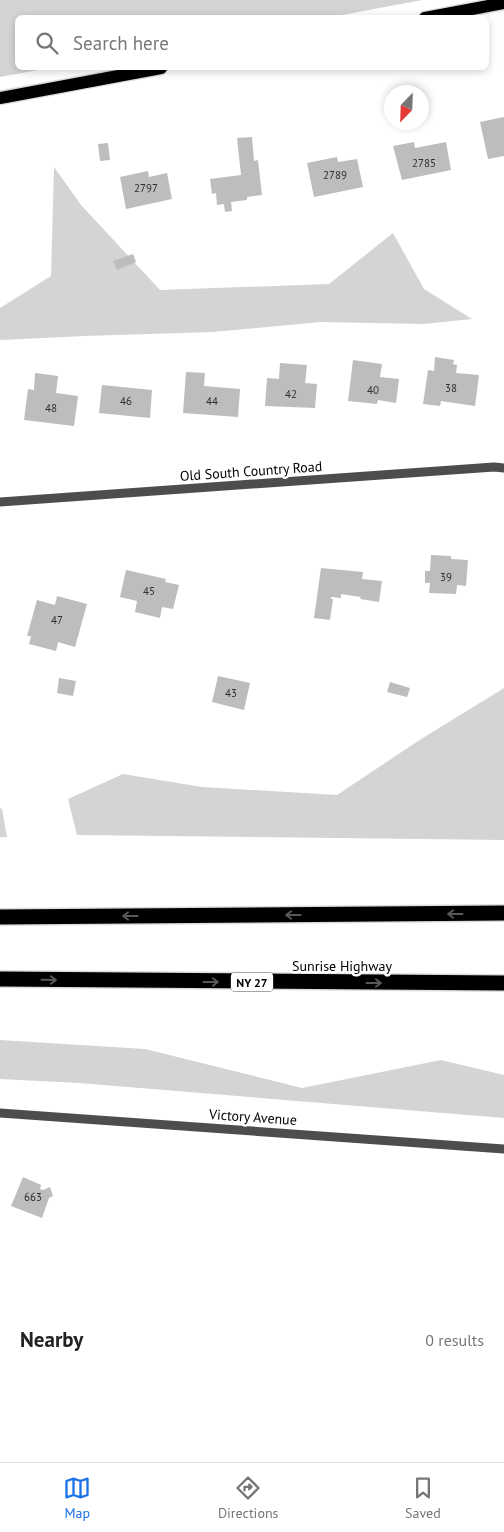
<!DOCTYPE html>
<style>
body{margin:0;font-family:"PT Sans",sans-serif;background:#f6f6f6;color:#222}
.compass{position:absolute;left:384px;top:85px;width:45px;height:45px;border-radius:50%;background:#fff;box-shadow:0 2px 8px #0003;rotate:203deg}
.list{margin:0;padding:0;list-style:none}
h2{display:flex;justify-content:space-between;align-items:center;height:65px;margin:0;padding:0 20px;font-size:21px}
h2 small{font-size:16px;font-weight:400;color:#767676}
.icon{flex:none;width:28px;height:28px;fill:none;stroke:currentColor;stroke-width:2;stroke-linecap:round;stroke-linejoin:round}
.map{position:relative;flex:none;width:504px;height:1307px;overflow:hidden}
.search{position:absolute;background:#fff;box-shadow:0 2px 8px #0003;left:15px;right:15px;top:15px;height:55px;display:flex;align-items:center;gap:12px;box-sizing:border-box;padding:0 18px;border-radius:8px;color:#767676;font-size:19px}
.sheet{height:155px;background:#fff}
nav{display:flex;justify-content:space-around;align-items:center;box-sizing:border-box;height:70px;border-top:1px solid #e0e0e0;background:#fff;font-size:14px;color:#767676}
nav a{display:grid;justify-items:center;gap:2px}
nav .on{color:#1a73e8}
.map>svg:first-child{display:block}
.green{fill:#d4d4d4}
.building{fill:#bdbdbd}
.lines{fill:none;stroke-linecap:round;stroke-linejoin:round}
.major-casing{stroke:#dbdbdb;stroke-width:15}
.highway-casing{stroke:#dbdbdb;stroke-width:18}
.minor{stroke:#4d4d4d;stroke-width:9}
.major{stroke:#000;stroke-width:12}
.highway{stroke:#000;stroke-width:15}
.oneway{stroke:#595959}
.labels{text-anchor:middle;dominant-baseline:central;stroke-width:5;stroke-linejoin:round;paint-order:stroke}
.number-label{font-size:11px;fill:#2f2f2f}
.shield{fill:#fff;stroke:#4c4c4c;stroke-width:1}
.shield-label{font-size:12px;font-weight:bold;fill:#000}
.street-label{font-size:14px;fill:#000;stroke:#fff}
</style>
<div class="map">
<svg width="504" height="1307" viewBox="0 0 504 1307">
<rect width="100%" height="100%" fill="#fff"/>
<path class="green" d="M0,0H422L326,18H18V68H49L0,77Z
M54,167L81,205L160,290L329,284L393,233L424,289L472,319L424,324L320,322L213,332L84,336L0,340V308L51,276Z
M504,688V840L77,835L68,799L123,774L202,787L337,795L418,741Z
M0,808L2,809L7,837H0Z
M0,1040L145,1049L302,1088L441,1060L504,1075V1118L79,1083L0,1079Z"/>
<path class="building" d="M504,117V156L488,159L480,122Z
M252,137L254,161L258,160L262,195L247,197V200L231,202L232,211L225,212L224,204L217,205L216,193L212,194L210,179L241,175L237,138Z
M414,142L415,148L446,142L451,170L402,180L393,146Z
M108,143L110,160L100,161L98,144Z
M337,157L338,162L357,159L363,187L314,197L307,163Z
M148,171L149,177L167,173L172,199L126,209L120,177Z
M133,254L136,262L117,270L113,261Z
M435,357L454,360L453,364L457,365L456,373L479,375L475,406L441,401L440,406L423,404L428,370L434,371Z
M353,360L382,364L380,377L399,379L396,403L378,400L377,404L348,401Z
M280,363L307,365L305,383L317,384L315,408L265,406L267,378L279,379Z
M186,372L205,373L204,386L240,389L238,417L183,413Z
M35,373L58,376L56,393L78,396L74,426L24,420L28,389L34,390Z
M102,385L152,390L150,418L99,413Z
M431,555L451,556V559L468,560L466,586L457,585L456,594L429,593L430,583H425V571H430Z
M321,568L363,572L362,579L382,581L379,602L360,599L361,597L341,594V598L331,597V599H333L330,620L314,618Z
M126,570L166,579L165,582L179,585L173,609L162,607L160,618L135,612L137,601L120,597Z
M57,596L87,604L75,647L58,642L56,651L29,644L31,636H27L37,600L55,605Z
M218,676L250,683L244,710L212,702Z
M59,678L76,681L73,696L57,693Z
M390,682L410,688L407,697L387,692Z
M23,1177L41,1185L40,1189L43,1190L50,1187L53,1196L49,1198L42,1218L11,1206Z"/>
<g class="lines">
<g class="major-casing">
<path id="major" d="M425,18L504,3
M0,98L161,68"/>
</g>
<g class="highway-casing">
<path id="highway" d="M0,917L504,913
M0,979L504,983"/>
</g>
<path class="minor" d="M0,502L494,467L504,468
M0,1113L504,1149"/>
<use href="#major" class="major"/>
<use href="#highway" class="highway"/>
</g>
<defs><path id="oneway-shaft" d="M-6 0H5M1.5-3L5.5 0L1.5 3" fill="none" stroke-width="1.6" stroke-linecap="round" stroke-linejoin="round" transform="scale(1.25)"/></defs>
<g class="oneway">
<use href="#oneway-shaft" transform="translate(455 914) rotate(180)"/>
<use href="#oneway-shaft" transform="translate(293 915) rotate(180)"/>
<use href="#oneway-shaft" transform="translate(130 916) rotate(180)"/>
<use href="#oneway-shaft" transform="translate(49 980) rotate(1)"/>
<use href="#oneway-shaft" transform="translate(211 982)"/>
<use href="#oneway-shaft" transform="translate(374 983)"/>
</g>
<g class="labels">
<g class="number-label">
<text x="424" y="163">2785</text>
<text x="335" y="175">2789</text>
<text x="146" y="188">2797</text>
<text x="451" y="388">38</text>
<text x="373" y="390">40</text>
<text x="291" y="394">42</text>
<text x="126" y="401">46</text>
<text x="212" y="401">44</text>
<text x="51" y="408">48</text>
<text x="446" y="577">39</text>
<text x="149" y="591">45</text>
<text x="57" y="620">47</text>
<text x="231" y="693">43</text>
<text x="33" y="1197">663</text>
</g>
<rect class="shield" x="231" y="972.5" width="42" height="19" rx="4"/>
<g class="shield-label">
<text x="252" y="982">NY 27</text>
</g>
<g class="street-label">
<text transform="translate(251 471) rotate(-4)">Old South Country Road</text>
<text x="342" y="966">Sunrise Highway</text>
<text transform="translate(253 1117) rotate(4)">Victory Avenue</text>
</g>
</g>
</svg>
<svg class="compass" viewBox="-18 -18 36 36"><path d="M0-13l5 13h-10z" fill="#e53935"/><path d="M0 13l5-13h-10z" fill="#767676"/></svg>
<div class="search"><svg class="icon" aria-label="search" viewBox="0 0 24 24"><circle cx="10" cy="10" r="6"/><path d="M15 15l6 6"/></svg>Search here</div>
</div>
<section class="sheet">
<h2>Nearby<small>0 results</small></h2>
<ul class="list">
</ul>
</section>
<nav>
<a class="on"><svg class="icon" aria-label="map" viewBox="0 0 24 24"><path d="M3 6l6-2 6 2 6-2v14l-6 2-6-2-6 2zM9 4v14M15 6v14"/></svg>Map</a>
<a><svg class="icon" aria-label="directions" viewBox="0 0 24 24"><path d="M12 3l9 9-9 9-9-9zM9 14v-3h6M13 9l2 2-2 2"/></svg>Directions</a>
<a><svg class="icon" aria-label="saved" viewBox="0 0 24 24"><path d="M7 4h10v16l-5-4-5 4z"/></svg>Saved</a>
</nav>
